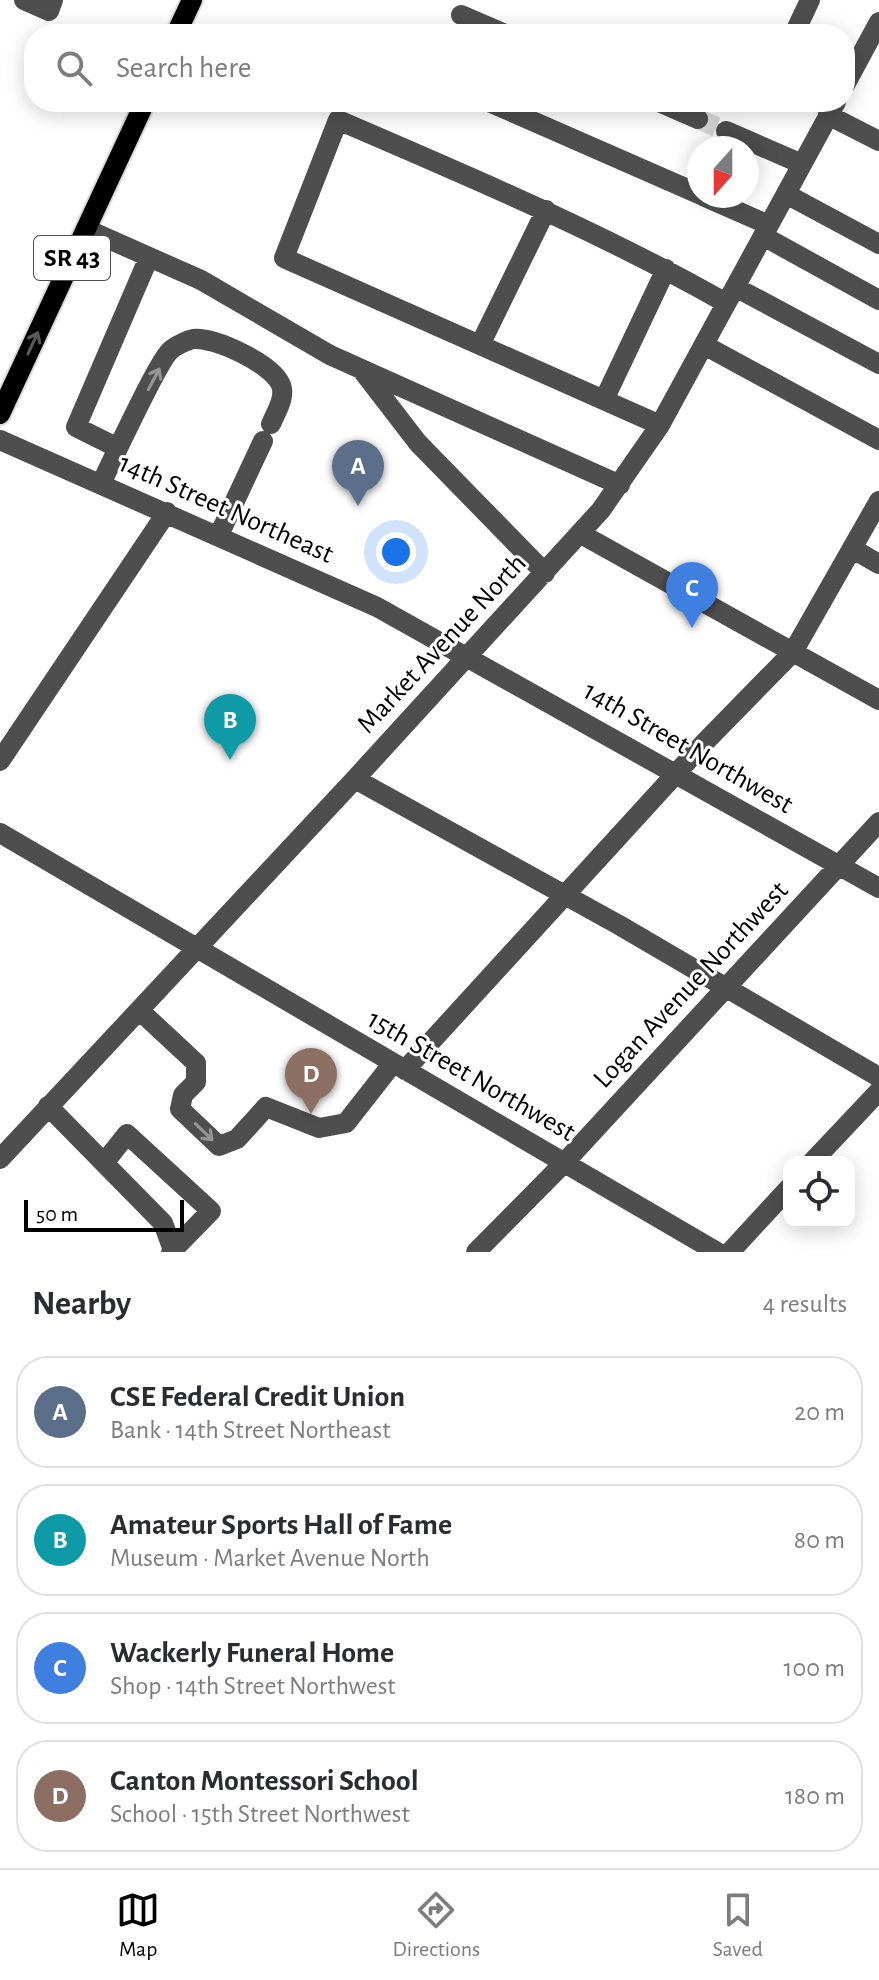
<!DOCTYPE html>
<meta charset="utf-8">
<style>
body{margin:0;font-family:"Alegreya Sans",sans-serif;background:#f7f7f7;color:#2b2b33}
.controls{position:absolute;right:24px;bottom:24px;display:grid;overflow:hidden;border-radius:16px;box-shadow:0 4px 20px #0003}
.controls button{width:72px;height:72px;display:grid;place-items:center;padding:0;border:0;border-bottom:2px solid #e1e1e2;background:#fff;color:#2b2b33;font:40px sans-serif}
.compass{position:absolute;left:687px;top:136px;width:72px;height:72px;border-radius:50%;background:#fff;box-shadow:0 4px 20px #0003;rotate:201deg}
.scale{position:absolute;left:24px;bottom:20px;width:160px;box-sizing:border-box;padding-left:8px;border:4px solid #000;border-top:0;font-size:22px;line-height:28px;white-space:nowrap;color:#000;-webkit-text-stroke:6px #fff;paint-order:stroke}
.you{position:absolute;left:396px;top:552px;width:28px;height:28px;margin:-20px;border:6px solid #fff;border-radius:50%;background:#1a73e8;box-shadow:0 0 0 12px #1a73e833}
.badge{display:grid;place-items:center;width:52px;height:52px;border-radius:50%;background:#000;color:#fff;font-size:26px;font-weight:700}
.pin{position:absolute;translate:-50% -66px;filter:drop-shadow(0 2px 4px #0008)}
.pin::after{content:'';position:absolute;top:42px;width:28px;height:24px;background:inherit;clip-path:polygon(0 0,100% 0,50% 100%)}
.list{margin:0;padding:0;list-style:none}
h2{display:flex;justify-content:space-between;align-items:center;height:104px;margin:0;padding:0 32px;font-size:34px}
h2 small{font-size:26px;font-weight:400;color:#7c7c81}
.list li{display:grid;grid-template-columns:52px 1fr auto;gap:24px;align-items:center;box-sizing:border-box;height:112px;margin:0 16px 16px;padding:0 16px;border:2px solid #e1e1e2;border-radius:32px}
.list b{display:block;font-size:30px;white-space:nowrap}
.list p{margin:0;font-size:26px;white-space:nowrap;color:#7c7c81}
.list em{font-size:26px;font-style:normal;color:#7c7c81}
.icon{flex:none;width:44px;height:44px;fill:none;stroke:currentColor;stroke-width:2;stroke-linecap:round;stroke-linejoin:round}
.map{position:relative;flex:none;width:879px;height:1252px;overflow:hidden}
.search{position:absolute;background:#fff;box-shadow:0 4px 20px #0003;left:24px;right:24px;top:24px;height:88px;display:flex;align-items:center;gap:20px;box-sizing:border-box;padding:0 28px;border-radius:32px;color:#7c7c81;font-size:30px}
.sheet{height:616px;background:#fff}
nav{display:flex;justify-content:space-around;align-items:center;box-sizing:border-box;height:112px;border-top:2px solid #e1e1e2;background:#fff;font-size:22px;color:#7c7c81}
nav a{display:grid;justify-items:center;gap:4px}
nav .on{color:#000}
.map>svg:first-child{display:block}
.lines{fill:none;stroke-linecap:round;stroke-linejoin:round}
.minor-tunnel{stroke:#d9d9d9;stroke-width:20;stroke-dasharray:20 10;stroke-linecap:butt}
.major-casing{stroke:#dbdbdb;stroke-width:24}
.minor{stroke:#4e4e4e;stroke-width:20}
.major{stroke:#000;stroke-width:20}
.oneway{stroke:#595959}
.oneway2{stroke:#959595}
.labels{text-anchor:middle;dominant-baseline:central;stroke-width:6;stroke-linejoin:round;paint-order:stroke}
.shield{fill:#fff;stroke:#4c4c4c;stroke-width:2}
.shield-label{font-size:26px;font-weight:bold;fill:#000}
.street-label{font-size:28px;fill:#000;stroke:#fff}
</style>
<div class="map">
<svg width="879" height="1252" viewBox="0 0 879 1252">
<rect width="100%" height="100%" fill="#fff"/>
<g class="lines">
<path class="minor-tunnel" d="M698,119L726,131"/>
<g class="major-casing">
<path id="major" d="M176,34L192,0
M0,414L145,102"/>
</g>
<path class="minor" d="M24,0L49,11L53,0
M461,15L505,34
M794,34L810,0
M845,85L879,22
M489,102L699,194
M659,102L698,119
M828,115L879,141
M726,131L802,164
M786,194L879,244
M703,196L769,225
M86,229L201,280L330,355L620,485
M763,236L879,300
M735,287L879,364
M480,345L546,210
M704,345L879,440
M361,369L418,443L545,573
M604,400L666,269
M660,425L284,258L338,120C470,177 601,232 726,303
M0,440L377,607L879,888
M118,448C126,432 161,357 171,350C175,346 188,340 193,339C215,337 270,363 280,383C287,396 276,412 271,424
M101,484L118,448L76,427L149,257
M581,534L879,700
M219,535L263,441
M853,549L879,564
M0,761L167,512
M355,779L619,925L879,1077
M0,833L717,1252
M139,1010L196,1063V1082L183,1095L180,1109L219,1146L237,1139L266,1107L319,1128L346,1123L393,1063
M405,1070L704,743L793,652L879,501
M48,1106L163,1223L173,1250L171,1252
M0,1159L355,779L601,510L660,425L836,102
M812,1162L879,1091
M104,1163L127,1134L211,1211L173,1250
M476,1252L564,1163L879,822
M730,1252L789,1188"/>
<use href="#major" class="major"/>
</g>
<defs><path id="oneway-shaft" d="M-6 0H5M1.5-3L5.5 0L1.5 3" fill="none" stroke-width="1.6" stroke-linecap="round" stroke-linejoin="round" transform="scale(2)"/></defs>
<use class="oneway" href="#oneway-shaft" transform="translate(33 343) rotate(-65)"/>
<g class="oneway2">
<use href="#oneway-shaft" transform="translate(154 379) rotate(-62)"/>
<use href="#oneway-shaft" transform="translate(204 1132) rotate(44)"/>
</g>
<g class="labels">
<rect class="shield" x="34" y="236" width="76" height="44" rx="6"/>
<g class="shield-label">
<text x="72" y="258">SR 43</text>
</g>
<g class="street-label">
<text transform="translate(226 509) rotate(24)">14th Street Northeast</text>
<text transform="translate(442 644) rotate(-47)">Market Avenue North</text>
<text transform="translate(688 748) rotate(30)">14th Street Northwest</text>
<text transform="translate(691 985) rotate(-47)">Logan Avenue Northwest</text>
<text transform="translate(471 1076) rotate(30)">15th Street Northwest</text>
</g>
</g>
</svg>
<div class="controls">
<button><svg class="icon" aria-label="locate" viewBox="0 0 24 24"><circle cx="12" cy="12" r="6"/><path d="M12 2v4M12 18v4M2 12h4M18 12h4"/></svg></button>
</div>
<svg class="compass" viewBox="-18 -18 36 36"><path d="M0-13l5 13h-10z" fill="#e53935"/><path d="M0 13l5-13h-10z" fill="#7c7c81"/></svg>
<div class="scale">50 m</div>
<div class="you"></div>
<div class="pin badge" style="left:358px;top:506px;background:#5c6f8a">A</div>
<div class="pin badge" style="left:230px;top:760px;background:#0f9aa8">B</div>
<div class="pin badge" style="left:692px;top:628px;background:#3f7fe0">C</div>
<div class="pin badge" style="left:311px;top:1114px;background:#8d6e63">D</div>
<div class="search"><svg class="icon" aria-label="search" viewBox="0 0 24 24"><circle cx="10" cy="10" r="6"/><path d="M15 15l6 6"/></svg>Search here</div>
</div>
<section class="sheet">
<h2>Nearby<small>4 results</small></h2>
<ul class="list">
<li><span class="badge" style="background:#5c6f8a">A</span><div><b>CSE Federal Credit Union</b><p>Bank · 14th Street Northeast</p></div><em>20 m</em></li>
<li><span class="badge" style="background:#0f9aa8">B</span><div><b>Amateur Sports Hall of Fame</b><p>Museum · Market Avenue North</p></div><em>80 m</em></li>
<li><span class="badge" style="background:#3f7fe0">C</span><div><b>Wackerly Funeral Home</b><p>Shop · 14th Street Northwest</p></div><em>100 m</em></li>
<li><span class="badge" style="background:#8d6e63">D</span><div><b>Canton Montessori School</b><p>School · 15th Street Northwest</p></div><em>180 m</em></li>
</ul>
</section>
<nav>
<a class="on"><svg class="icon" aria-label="map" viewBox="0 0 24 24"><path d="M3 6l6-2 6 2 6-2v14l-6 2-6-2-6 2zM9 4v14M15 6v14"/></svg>Map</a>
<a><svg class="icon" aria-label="directions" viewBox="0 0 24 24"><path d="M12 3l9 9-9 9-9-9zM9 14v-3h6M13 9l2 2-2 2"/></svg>Directions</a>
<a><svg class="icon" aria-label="saved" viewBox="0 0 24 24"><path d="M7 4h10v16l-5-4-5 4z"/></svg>Saved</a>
</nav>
